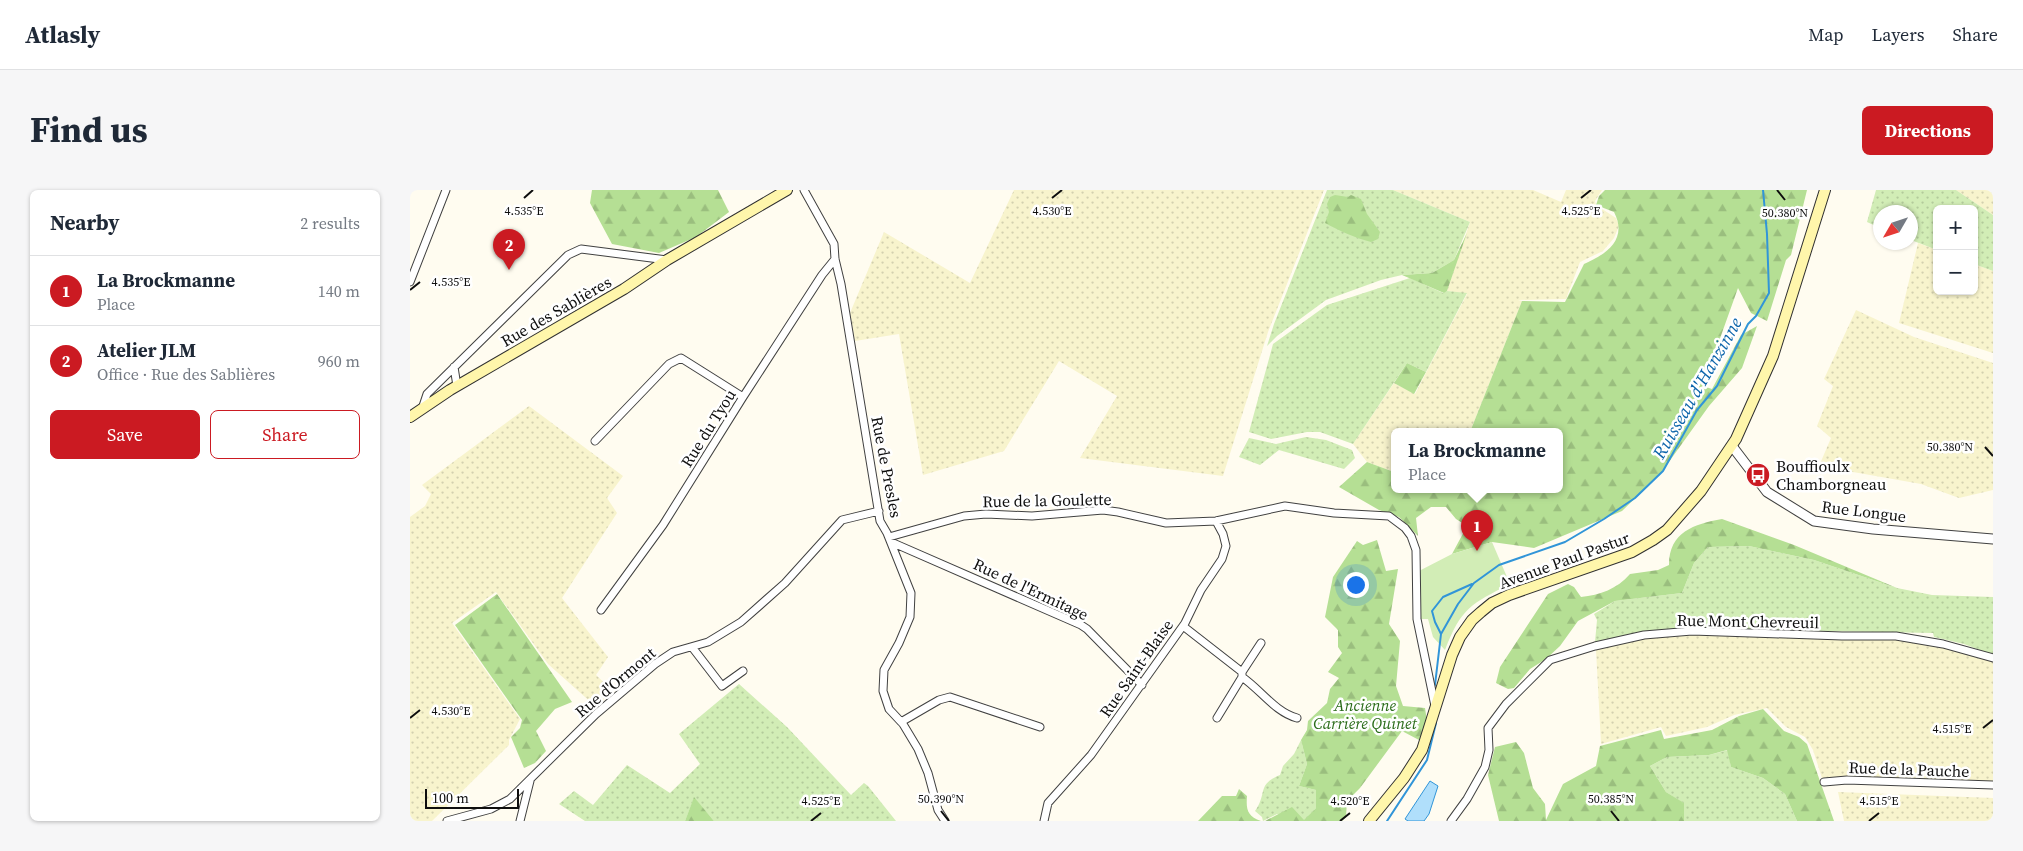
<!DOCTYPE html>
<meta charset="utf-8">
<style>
body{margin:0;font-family:"Source Serif 4",serif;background:#f6f6f7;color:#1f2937}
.controls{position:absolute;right:15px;top:15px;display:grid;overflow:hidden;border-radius:8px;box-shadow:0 1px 4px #0004}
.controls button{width:45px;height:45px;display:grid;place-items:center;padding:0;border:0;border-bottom:1px solid #e0e1e3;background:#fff;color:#1f2937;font:25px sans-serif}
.compass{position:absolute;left:1463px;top:15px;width:45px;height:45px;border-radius:50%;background:#fff;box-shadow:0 1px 4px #0004;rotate:231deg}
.scale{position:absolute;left:15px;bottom:12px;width:94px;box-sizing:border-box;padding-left:5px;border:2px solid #0e0e0e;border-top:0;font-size:14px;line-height:18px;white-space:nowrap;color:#0e0e0e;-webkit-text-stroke:4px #fff;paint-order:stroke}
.you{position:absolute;left:945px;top:394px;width:18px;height:18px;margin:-12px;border:4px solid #fff;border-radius:50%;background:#1a73e8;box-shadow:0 0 0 8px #1a73e833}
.badge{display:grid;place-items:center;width:32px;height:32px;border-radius:50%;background:#cb1a22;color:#fff;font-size:16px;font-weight:700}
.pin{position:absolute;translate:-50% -41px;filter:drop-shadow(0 1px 2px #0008)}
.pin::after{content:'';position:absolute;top:26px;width:18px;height:15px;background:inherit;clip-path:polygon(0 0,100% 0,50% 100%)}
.popup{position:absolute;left:981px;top:238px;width:172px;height:65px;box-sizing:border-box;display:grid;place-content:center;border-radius:8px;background:#fff;filter:drop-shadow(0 1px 4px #0005);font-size:16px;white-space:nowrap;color:#747a83}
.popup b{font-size:19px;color:#1f2937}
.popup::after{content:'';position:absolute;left:50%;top:100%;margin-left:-10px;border:10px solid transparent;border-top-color:#fff}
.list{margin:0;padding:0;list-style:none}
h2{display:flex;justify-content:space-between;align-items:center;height:65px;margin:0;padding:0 20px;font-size:21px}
h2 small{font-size:16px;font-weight:400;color:#747a83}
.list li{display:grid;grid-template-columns:32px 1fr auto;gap:15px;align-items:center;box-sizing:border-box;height:70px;padding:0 20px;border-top:1px solid #e0e1e3}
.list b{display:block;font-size:19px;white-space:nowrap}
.list p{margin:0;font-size:16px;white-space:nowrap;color:#747a83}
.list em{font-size:16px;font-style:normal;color:#747a83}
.actions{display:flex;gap:10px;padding:15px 20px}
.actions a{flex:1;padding:11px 0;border:1px solid #cb1a22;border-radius:8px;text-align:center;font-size:18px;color:#cb1a22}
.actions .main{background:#cb1a22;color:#fff}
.map{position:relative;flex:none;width:1583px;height:631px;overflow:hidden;border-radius:8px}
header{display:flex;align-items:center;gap:30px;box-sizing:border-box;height:70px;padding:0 25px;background:#fff;border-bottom:1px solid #e0e1e3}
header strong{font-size:24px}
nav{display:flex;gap:28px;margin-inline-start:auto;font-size:18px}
.intro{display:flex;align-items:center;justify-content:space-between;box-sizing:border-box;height:120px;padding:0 30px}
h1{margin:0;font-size:35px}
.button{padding:12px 22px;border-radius:8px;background:#cb1a22;color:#fff;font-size:18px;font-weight:700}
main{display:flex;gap:30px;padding:0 30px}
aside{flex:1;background:#fff;border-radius:8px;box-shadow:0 1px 4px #0004}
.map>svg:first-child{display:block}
.farmland{fill:url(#farmland-dots)}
.grass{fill:url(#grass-dots)}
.forest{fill:url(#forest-firs)}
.park{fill:#d2edb6}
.water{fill:#b0dffb;stroke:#3195d8}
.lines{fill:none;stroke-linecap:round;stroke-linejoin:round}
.stream{stroke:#3195d8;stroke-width:2}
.minor-casing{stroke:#414141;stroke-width:9}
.tertiary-casing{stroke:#414141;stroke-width:11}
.secondary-casing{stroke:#303030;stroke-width:12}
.minor{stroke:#fff;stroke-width:7}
.tertiary{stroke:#fff;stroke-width:9}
.secondary{stroke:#fff6ab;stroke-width:10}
.ticks{fill:none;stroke:#0e0e0e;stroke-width:2}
.labels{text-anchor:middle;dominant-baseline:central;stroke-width:5;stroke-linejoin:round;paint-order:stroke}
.street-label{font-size:16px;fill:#0e0e0e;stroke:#fff}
.poi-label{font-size:16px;fill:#0e0e0e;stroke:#fff;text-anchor:start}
.park-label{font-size:16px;font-style:italic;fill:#2a6c19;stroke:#fff}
.water-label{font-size:18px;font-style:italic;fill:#0d65ab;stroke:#fff}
.ticks-label{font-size:12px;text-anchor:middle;fill:#0e0e0e;stroke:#fff;stroke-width:5;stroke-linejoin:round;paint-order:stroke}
</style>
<header>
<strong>Atlasly</strong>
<nav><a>Map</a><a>Layers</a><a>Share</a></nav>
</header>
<div class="intro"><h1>Find us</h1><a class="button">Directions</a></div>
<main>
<aside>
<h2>Nearby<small>2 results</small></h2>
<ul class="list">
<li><span class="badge">1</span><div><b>La Brockmanne</b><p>Place</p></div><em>140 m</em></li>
<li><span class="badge">2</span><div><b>Atelier JLM</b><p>Office · Rue des Sablières</p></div><em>960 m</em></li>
</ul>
<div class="actions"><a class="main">Save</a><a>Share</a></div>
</aside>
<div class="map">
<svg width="1583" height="631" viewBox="0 0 1583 631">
<defs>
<pattern id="farmland-dots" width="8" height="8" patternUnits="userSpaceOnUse" patternTransform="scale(1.25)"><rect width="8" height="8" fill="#f8f4cd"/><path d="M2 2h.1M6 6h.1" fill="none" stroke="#d3d0af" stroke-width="1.8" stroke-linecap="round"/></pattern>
<pattern id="grass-dots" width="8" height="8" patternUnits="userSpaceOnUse" patternTransform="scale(1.25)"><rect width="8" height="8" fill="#d2edb6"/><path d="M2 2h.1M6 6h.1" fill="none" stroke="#b3ca9b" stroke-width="1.8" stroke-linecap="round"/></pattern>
<pattern id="forest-firs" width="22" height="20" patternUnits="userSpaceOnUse" patternTransform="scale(1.25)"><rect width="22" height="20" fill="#b5df94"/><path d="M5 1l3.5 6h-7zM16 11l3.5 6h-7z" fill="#9abe7e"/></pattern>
</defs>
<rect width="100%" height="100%" fill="#fffcf0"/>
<path class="farmland" d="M604,0H914L858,142L813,286L670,268L707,206L649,171L594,261L513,285L489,144L445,151L440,123L474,42L560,93Z
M983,0H1123L1151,12L1156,0H1192L1185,11L1186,15L1206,28L1209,36L1204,48L1193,61L1170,72L1156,109L1108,110L1112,111L1060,242H984V282L957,272L943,254L984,193L1005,204L1057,104L1037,101L1060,32Z
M1546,0H1583V25Z
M1508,53L1527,60V101H1564V74L1583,81V163L1489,133Z
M1446,120L1504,147L1583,173V300L1549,308L1511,294L1409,276L1421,248L1407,236L1423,196L1414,189Z
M119,216L213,286L197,308L207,323L152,408L198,467L186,485L205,503L184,515L138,474L86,402L42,433L110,529L99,550V555L22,631H0V327L15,316L21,304L12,295Z
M1292,442L1492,450L1521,455L1583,469V592L1433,587L1412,588L1403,560L1395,547L1376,537L1357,518L1324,525L1297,537L1256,546L1251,537L1191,554L1186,460L1242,447Z
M1428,602L1583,608V631H1434Z"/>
<path class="grass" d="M917,0H983L1060,32L1044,70L1022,83L992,85L971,90L916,110L867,146L857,156L864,134Z
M1466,0H1546L1583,25V81L1564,74V19H1527V60L1501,50L1500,22H1470V38L1457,32Z
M1000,88L1033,103L1037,101L1057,103L1016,182L997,173L943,254L910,242H897L861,249L839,242L863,154L917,115Z
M896,247L916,250L942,260L945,268L934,279L869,260L850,275L829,267L839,248L866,254Z
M1339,356L1404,370L1487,398L1522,405L1583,407V465L1554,454L1524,447L1523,443L1269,438L1185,452L1187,430L1184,424L1205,411L1272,403L1284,373L1298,357Z
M329,494L377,537L441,605L454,593L458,596L486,631H304L284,608L275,631H175L149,614L164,601L183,615L217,575L260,603L290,574L269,544Z
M891,550L897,574L889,596L906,600V618L894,631L867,624L853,631L852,627L845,621C858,603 846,595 870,585L873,576L884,564Z
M1318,560L1321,577L1353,588L1375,604L1387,631H1274L1273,613L1256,602L1240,576L1257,567L1299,565Z"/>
<path class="forest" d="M182,0H308L319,22L286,47L249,63L202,54L180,13Z
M1195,0H1397L1381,65L1376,70L1357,131L1341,123L1328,98L1293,196L1302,199L1331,145L1347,136L1332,178L1299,216L1251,283L1212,321L1124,358L1082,352L1042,364L1057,336L1046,329L1036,317H1021L1006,328L1008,346L989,327L969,320L929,297L957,272L984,282V300H1032L1036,301L1037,300H1150V242H1060L1112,111L1155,112L1174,74C1197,64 1218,49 1204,22L1186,15L1189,6Z
M925,5L938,7L941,5L951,9L957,24L970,42L968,49L961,52C945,48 930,41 915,33L919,22L917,14L920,7Z
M1057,43L1037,101L1034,103L992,85L1022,83L1044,70Z
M997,173L1016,182L1004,204L984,193Z
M1312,329L1384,355L1487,398L1404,370L1339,356L1298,357L1284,373L1272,403L1205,411L1168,431L1150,456L1136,469L1120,479L1104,498L1098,499L1086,493L1090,477L1138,404L1158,394L1164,397L1171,407C1190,405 1207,399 1220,384L1248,380L1259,375C1259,342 1284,334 1312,329Z
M967,350L976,381L988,379L979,434L990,451L986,496L993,516L1015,518L1017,531L1009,550L992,541L950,598L937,611L936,627L932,631H855L882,617L894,630L906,618V600L889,596L897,574L891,550L897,540L898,531L917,513L920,499L929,488L918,482L932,463L928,457V440L915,427L923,387L947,351L953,355Z
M87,404L162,512L145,519L126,541L136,561L125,573L114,578L101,547L110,538L112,530L45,435Z
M1353,519L1374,541L1389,547L1397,554L1424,631H1387L1375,604L1353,588L1321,577L1317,560L1299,565L1257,567L1240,576L1256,602L1274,613V631H1089L1078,585L1085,557L1106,552L1114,563L1123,598L1135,614L1136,630L1153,594L1186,576L1190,556L1251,540L1254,549L1302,540L1329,526Z
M829,599L837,606C836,619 837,626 851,631H788L812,606H826Z
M284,607L304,631H275Z"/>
<path class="park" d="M1082,352L1100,394C1061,414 1051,418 1035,460L1023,447L1018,429H1007V382L1042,364Z"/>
<path class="water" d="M1020,591L1028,596L1019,624L1014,631H998L995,629Z"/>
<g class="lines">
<path class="stream" d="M1031,444L1025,432L1022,421L1033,407L1062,394
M1025,495L1031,444L1048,414L1064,393L1089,375L1155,352L1194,329L1225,308L1253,281L1287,220L1307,196L1338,134L1346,126L1359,103L1357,44L1353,0
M977,631L1017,570L1026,533"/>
<g class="minor-casing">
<path id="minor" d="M394,0L424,54L425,69L431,94L470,331L477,343L501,403L500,427L489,453L474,480L473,501L479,519L493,534L508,559L518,583L528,620L535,631
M0,92L36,0
M44,177L47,196
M12,219L17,204L158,65L171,59L257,70
M185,251L259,174L271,168L333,207
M479,347L554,326L576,324L622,326L693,320L708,322L756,333L806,331L875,316L924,323L979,326L995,338L1001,346L1006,360L1007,429L1025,516
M481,352L671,435L677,439L732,495
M191,420L253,335L333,207L412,85L425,69
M773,436L832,482V487
M282,457L312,496L333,481
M832,482L851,453
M832,487C851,500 865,522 887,528
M807,528L832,487
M491,532L529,510L540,507L630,537
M1414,592L1437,590L1583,595
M37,631L81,619L100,609L186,524L245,474L263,462L298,452L331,432L375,393L432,330L469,321
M110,631L120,591
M634,631L638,613L681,565L775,433L791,400L812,369L816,356L813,344L806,331
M1041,631L1057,609L1075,577L1079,560L1078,538L1096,514L1140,470L1185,456L1234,445L1282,441L1432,446H1486L1533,454L1583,468"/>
</g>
<g class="tertiary-casing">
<path id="tertiary" d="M1322,256L1357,302L1404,331L1463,339L1583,349"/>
</g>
<g class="secondary-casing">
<path id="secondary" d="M0,227L40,200L214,99L257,70L377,0
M959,631L994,588L1012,560L1042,465L1050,447L1062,430L1071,422L1082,413L1099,405L1222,362L1243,350L1257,340L1291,301L1326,249L1363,166L1415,0"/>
</g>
<use href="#minor" class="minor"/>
<use href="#tertiary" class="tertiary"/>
<use href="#secondary" class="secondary"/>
</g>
<path class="ticks" d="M1367,0L1375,10M114,8L123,0M642,8L652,0M1171,8L1181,0M0,100L10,92M1575,257L1583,266M0,528L10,520M1573,538L1583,530M531,621L539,631M1201,621L1209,631M401,631L411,623M930,631L940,623M1459,631L1469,623"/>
<defs>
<g id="bus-disc" transform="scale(1.25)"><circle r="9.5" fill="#cb1a22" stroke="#fff"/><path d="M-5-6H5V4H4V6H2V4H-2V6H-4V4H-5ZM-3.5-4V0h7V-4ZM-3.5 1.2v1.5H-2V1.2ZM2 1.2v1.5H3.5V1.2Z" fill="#fff"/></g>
</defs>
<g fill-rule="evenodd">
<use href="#bus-disc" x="1348" y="285"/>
</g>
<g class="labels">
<g class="street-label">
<text transform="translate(146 121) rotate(-30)">Rue des Sablières</text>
<text transform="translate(298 238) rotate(-58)">Rue du Tyou</text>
<text transform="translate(477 277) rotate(79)">Rue de Presles</text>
<text transform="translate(637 310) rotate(-1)">Rue de la Goulette</text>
<text transform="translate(1454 321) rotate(7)">Rue Longue</text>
<text transform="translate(1154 370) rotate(-20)">Avenue Paul Pastur</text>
<text transform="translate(621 399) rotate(25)">Rue de l'Ermitage</text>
<text transform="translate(1338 431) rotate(1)">Rue Mont Chevreuil</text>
<text transform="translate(726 478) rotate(-55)">Rue Saint-Blaise</text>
<text transform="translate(205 492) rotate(-40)">Rue d'Ormont</text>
<text transform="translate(1499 579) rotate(2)">Rue de la Pauche</text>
</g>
<g class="poi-label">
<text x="1366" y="276">Bouffioulx<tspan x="1366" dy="18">Chamborgneau</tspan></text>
</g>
<g class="park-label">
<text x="955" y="515">Ancienne<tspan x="955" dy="18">Carrière Quinet</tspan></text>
</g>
<g class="water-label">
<text transform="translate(1287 198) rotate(-60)">Ruisseau d'Hanzinne</text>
</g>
</g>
<g class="ticks-label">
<text x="114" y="25">4.535°E</text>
<text x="642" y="25">4.530°E</text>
<text x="1171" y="25">4.525°E</text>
<text x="1375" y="27">50.380°N</text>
<text x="41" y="96">4.535°E</text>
<text x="1540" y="261">50.380°N</text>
<text x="41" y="525">4.530°E</text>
<text x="1542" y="543">4.515°E</text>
<text x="531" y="613">50.390°N</text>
<text x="1201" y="613">50.385°N</text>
<text x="411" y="615">4.525°E</text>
<text x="940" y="615">4.520°E</text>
<text x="1469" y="615">4.515°E</text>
</g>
</svg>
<div class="controls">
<button>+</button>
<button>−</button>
</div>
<svg class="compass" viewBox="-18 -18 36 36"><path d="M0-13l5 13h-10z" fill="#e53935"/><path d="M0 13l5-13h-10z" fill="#747a83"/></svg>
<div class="scale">100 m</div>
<div class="you"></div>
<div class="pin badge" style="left:1067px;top:361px">1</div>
<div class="popup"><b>La Brockmanne</b>Place</div>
<div class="pin badge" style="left:99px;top:80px">2</div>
</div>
</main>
